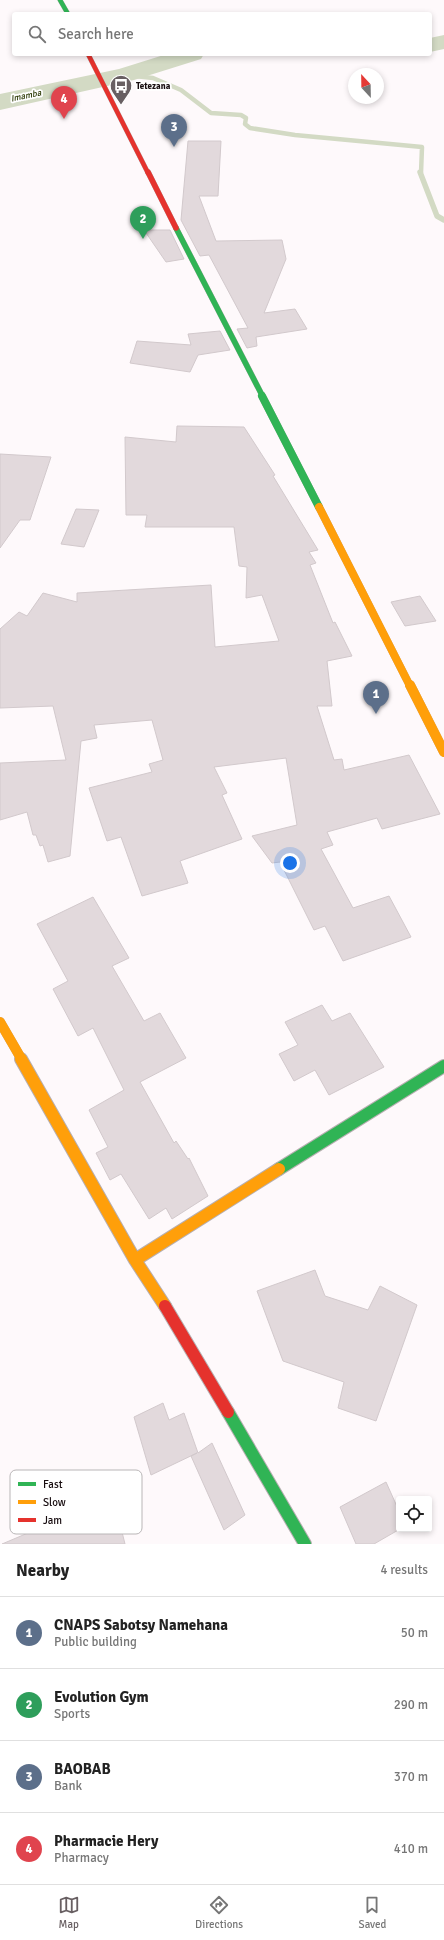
<!DOCTYPE html>
<style>
body{margin:0;font-family:Signika,sans-serif;background:#f6f6f6;color:#222}
.controls{position:absolute;right:12px;bottom:12px;display:grid;overflow:hidden;border-radius:4px;box-shadow:0 2px 6px #0003}
.controls button{width:36px;height:36px;display:grid;place-items:center;padding:0;border:0;border-bottom:1px solid #e0e0e0;background:#fff;color:#222;font:20px sans-serif}
.compass{position:absolute;left:348px;top:68px;width:36px;height:36px;border-radius:50%;background:#fff;box-shadow:0 2px 6px #0003;rotate:338deg}
.you{position:absolute;left:290px;top:863px;width:14px;height:14px;margin:-10px;border:3px solid #fff;border-radius:50%;background:#1a73e8;box-shadow:0 0 0 6px #1a73e833}
.badge{display:grid;place-items:center;width:26px;height:26px;border-radius:50%;background:#685f62;color:#fff;font-size:13px;font-weight:700}
.pin{position:absolute;translate:-50% -33px;filter:drop-shadow(0 1px 2px #0008)}
.pin::after{content:'';position:absolute;top:21px;width:14px;height:12px;background:inherit;clip-path:polygon(0 0,100% 0,50% 100%)}
.list{margin:0;padding:0;list-style:none}
h2{display:flex;justify-content:space-between;align-items:center;height:52px;margin:0;padding:0 16px;font-size:17px}
h2 small{font-size:13px;font-weight:400;color:#767676}
.list li{display:grid;grid-template-columns:26px 1fr auto;gap:12px;align-items:center;box-sizing:border-box;height:72px;padding:0 16px;border-top:1px solid #e0e0e0}
.list b{display:block;font-size:15px;white-space:nowrap}
.list p{margin:0;font-size:13px;white-space:nowrap;color:#767676}
.list em{font-size:13px;font-style:normal;color:#767676}
.icon{flex:none;width:22px;height:22px;fill:none;stroke:currentColor;stroke-width:2;stroke-linecap:round;stroke-linejoin:round}
.map{position:relative;flex:none;width:444px;height:1544px;overflow:hidden}
.search{position:absolute;background:#fff;box-shadow:0 2px 6px #0003;left:12px;right:12px;top:12px;height:44px;display:flex;align-items:center;gap:10px;box-sizing:border-box;padding:0 14px;border-radius:4px;color:#767676;font-size:15px}
.sheet{height:340px;background:#fff}
nav{display:flex;justify-content:space-around;align-items:center;box-sizing:border-box;height:56px;border-top:1px solid #e0e0e0;background:#fff;font-size:11px;color:#767676}
nav a{display:grid;justify-items:center;gap:2px}
nav .on{color:#685f62}
.map>svg:first-child{display:block}
.lines{fill:none;stroke-linecap:round;stroke-linejoin:round}
.stream-far1{stroke:#d3dac4;stroke-width:4.5}
.stream{stroke:#d3dac4;stroke-width:5.5}
.river{fill:#d3dac4;fill-rule:evenodd}
.building{fill:#e2d9dc;stroke:#d2c9cc}
.fast-far3-casing{stroke:#b7afb1;stroke-width:5}
.fast-far2-casing{stroke:#b7afb1;stroke-width:6}
.fast-far1-casing{stroke:#b7afb1;stroke-width:8}
.fast-casing{stroke:#b7afb1;stroke-width:14}
.slow-far2-casing{stroke:#b7afb1;stroke-width:8}
.slow-far1-casing{stroke:#b7afb1;stroke-width:10}
.slow-casing{stroke:#b7afb1;stroke-width:14}
.jam-far2-casing{stroke:#b7afb1;stroke-width:5}
.jam-far1-casing{stroke:#b7afb1;stroke-width:6}
.jam-casing{stroke:#b7afb1;stroke-width:14}
.fast-far3{stroke:#30b455;stroke-width:4.5}
.fast-far2{stroke:#30b455;stroke-width:5.5}
.fast-far1{stroke:#30b455;stroke-width:8}
.fast{stroke:#30b455;stroke-width:12}
.slow-far2{stroke:#ff9f0a;stroke-width:8}
.slow-far1{stroke:#ff9f0a;stroke-width:10}
.slow{stroke:#ff9f0a;stroke-width:12}
.jam-far2{stroke:#e5322d;stroke-width:4.5}
.jam-far1{stroke:#e5322d;stroke-width:5.5}
.jam{stroke:#e5322d;stroke-width:12}
.labels{text-anchor:middle;dominant-baseline:central;stroke-width:3.5;stroke-linejoin:round;paint-order:stroke}
.far-poi-label{font-size:9px;font-weight:bold;fill:#170c0f;stroke:#fff;text-anchor:start}
.far-water-label{font-size:9px;font-style:italic;fill:#2a3803;stroke:#fff}
.key{fill:#fff;stroke:#b9b6b7;stroke-width:1}
.key-label{font-size:11px;fill:#170c0f}
</style>
<div class="map">
<svg width="444" height="1544" viewBox="0 0 444 1544">
<rect width="100%" height="100%" fill="#fef9fb"/>
<g class="lines">
<path class="stream-far1" d="M125,75L153,78L181,90L211,113L241,115L246,118L245,124L250,128L295,135L422,147L421,173"/>
<path class="stream" d="M420,172L437,216L444,220"/>
<path class="river" d="M444,35V49L430,52V38Z
M167,54H204L201,59L134,80L0,110V94L119,69Z"/>
</g>
<path class="building" d="M188,141H221L218,196H199L216,241L282,240L286,259L264,313L295,309L307,329L256,337L257,346L247,348L237,329L248,328L209,255L200,256L181,220Z
M144,230H170L184,259L166,262Z
M220,331L230,350L198,355L190,372L130,363L137,341L191,345L188,334Z
M177,426L244,427L275,475L273,476L318,550L309,552L316,563L310,565L333,623L335,622L352,656L327,661L332,706H317L334,760L342,759L344,770L409,755L440,814L382,829L377,818L327,832L333,845L321,849L353,908L389,896L411,937L343,961L325,926L314,930L280,862L272,863L252,836L297,825L286,758L214,767L227,793L222,795L242,839L180,861L188,883L142,896L121,837L107,841L89,788L152,772L149,764L163,760L152,720L94,725L97,738L81,741L70,856L48,862L43,845L40,846L36,835H33L27,812L0,820V763L66,760L53,706L0,708V629L19,612L27,616L43,593L77,602V593L211,585L215,647L279,641L262,595L246,598L247,567L239,566L234,527H145L147,515H126L125,437L176,442Z
M0,454L51,457L30,520H20L0,548Z
M76,509L99,510L84,547L61,544Z
M420,596L436,621L405,626L391,602Z
M93,897L129,958L112,966L144,1021L160,1013L186,1058L140,1082L174,1143L176,1141L188,1159L189,1158L208,1196L172,1219L166,1208L149,1219L121,1174L110,1180L96,1153L108,1147L89,1110L124,1090L93,1028L78,1036L53,989L68,981L37,924Z
M322,1005L332,1021L350,1013L384,1067L329,1095L315,1070L294,1081L279,1054L298,1045L285,1022Z
M315,1270L325,1296L368,1310L380,1286L417,1305L376,1421L338,1408L344,1382L283,1361L257,1291Z
M163,1403L169,1420L184,1413L198,1453L212,1443L245,1515L224,1530L191,1456L197,1453L151,1475L134,1417Z
M42,1474L55,1521L113,1496L125,1544H2L35,1530L22,1480Z
M386,1482L399,1511L400,1529L374,1544H356L340,1507Z"/>
<g class="lines">
<g class="fast-far3-casing">
<path id="fast-far3" d="M60,0L68,14"/>
</g>
<g class="fast-far2-casing">
<path id="fast-far2" d="M176,228L263,397"/>
</g>
<g class="fast-far1-casing">
<path id="fast-far1" d="M262,396L319,507"/>
</g>
<g class="fast-casing">
<path id="fast" d="M279,1169L444,1066
M228,1412L305,1544"/>
</g>
<g class="slow-far2-casing">
<path id="slow-far2" d="M319,507L410,686"/>
</g>
<g class="slow-far1-casing">
<path id="slow-far1" d="M410,685L444,752
M0,1022L22,1060"/>
</g>
<g class="slow-casing">
<path id="slow" d="M21,1059L135,1260L165,1306
M135,1260L279,1169"/>
</g>
<g class="jam-far2-casing">
<path id="jam-far2" d="M88,54L148,173"/>
</g>
<g class="jam-far1-casing">
<path id="jam-far1" d="M148,172L176,228"/>
</g>
<g class="jam-casing">
<path id="jam" d="M165,1306L228,1412"/>
</g>
<use href="#fast-far3" class="fast-far3"/>
<use href="#fast-far2" class="fast-far2"/>
<use href="#fast-far1" class="fast-far1"/>
<use href="#fast" class="fast"/>
<use href="#slow-far2" class="slow-far2"/>
<use href="#slow-far1" class="slow-far1"/>
<use href="#slow" class="slow"/>
<use href="#jam-far2" class="jam-far2"/>
<use href="#jam-far1" class="jam-far1"/>
<use href="#jam" class="jam"/>
</g>
<defs>
<g id="bus-pin" transform="scale(1.15)"><path d="M0 17L-7.5 6A9.5 9.5 0 1 1 7.5 6Z" fill="#685f62" stroke="#fff"/><path d="M-5-6H5V4H4V6H2V4H-2V6H-4V4H-5ZM-3.5-4V0h7V-4ZM-3.5 1.2v1.5H-2V1.2ZM2 1.2v1.5H3.5V1.2Z" fill="#fff"/></g>
</defs>
<g fill-rule="evenodd">
<use href="#bus-pin" x="121" y="86"/>
</g>
<g class="labels">
<g class="far-poi-label">
<text x="136" y="86">Tetezana</text>
</g>
<g class="far-water-label">
<text transform="translate(26 96) rotate(-12)">Imamba</text>
</g>
</g>
<rect x="10" y="1470" width="132" height="64" rx="6" class="key"/>
<rect x="18" y="1482" width="18" height="4" fill="#30b455"/>
<rect x="18" y="1500" width="18" height="4" fill="#ff9f0a"/>
<rect x="18" y="1518" width="18" height="4" fill="#e5322d"/>
<g class="key-label">
<text x="43" y="1488">Fast</text>
<text x="43" y="1506">Slow</text>
<text x="43" y="1524">Jam</text>
</g>
</svg>
<div class="controls">
<button><svg class="icon" aria-label="locate" viewBox="0 0 24 24"><circle cx="12" cy="12" r="6"/><path d="M12 2v4M12 18v4M2 12h4M18 12h4"/></svg></button>
</div>
<svg class="compass" viewBox="-18 -18 36 36"><path d="M0-13l5 13h-10z" fill="#e53935"/><path d="M0 13l5-13h-10z" fill="#767676"/></svg>
<div class="you"></div>
<div class="pin badge" style="left:376px;top:714px;background:#5c6f8a">1</div>
<div class="pin badge" style="left:143px;top:239px;background:#2e9e5b">2</div>
<div class="pin badge" style="left:174px;top:147px;background:#5c6f8a">3</div>
<div class="pin badge" style="left:64px;top:119px;background:#e0444e">4</div>
<div class="search"><svg class="icon" aria-label="search" viewBox="0 0 24 24"><circle cx="10" cy="10" r="6"/><path d="M15 15l6 6"/></svg>Search here</div>
</div>
<section class="sheet">
<h2>Nearby<small>4 results</small></h2>
<ul class="list">
<li><span class="badge" style="background:#5c6f8a">1</span><div><b>CNAPS Sabotsy Namehana</b><p>Public building</p></div><em>50 m</em></li>
<li><span class="badge" style="background:#2e9e5b">2</span><div><b>Evolution Gym</b><p>Sports</p></div><em>290 m</em></li>
<li><span class="badge" style="background:#5c6f8a">3</span><div><b>BAOBAB</b><p>Bank</p></div><em>370 m</em></li>
<li><span class="badge" style="background:#e0444e">4</span><div><b>Pharmacie Hery</b><p>Pharmacy</p></div><em>410 m</em></li>
</ul>
</section>
<nav>
<a class="on"><svg class="icon" aria-label="map" viewBox="0 0 24 24"><path d="M3 6l6-2 6 2 6-2v14l-6 2-6-2-6 2zM9 4v14M15 6v14"/></svg>Map</a>
<a><svg class="icon" aria-label="directions" viewBox="0 0 24 24"><path d="M12 3l9 9-9 9-9-9zM9 14v-3h6M13 9l2 2-2 2"/></svg>Directions</a>
<a><svg class="icon" aria-label="saved" viewBox="0 0 24 24"><path d="M7 4h10v16l-5-4-5 4z"/></svg>Saved</a>
</nav>
